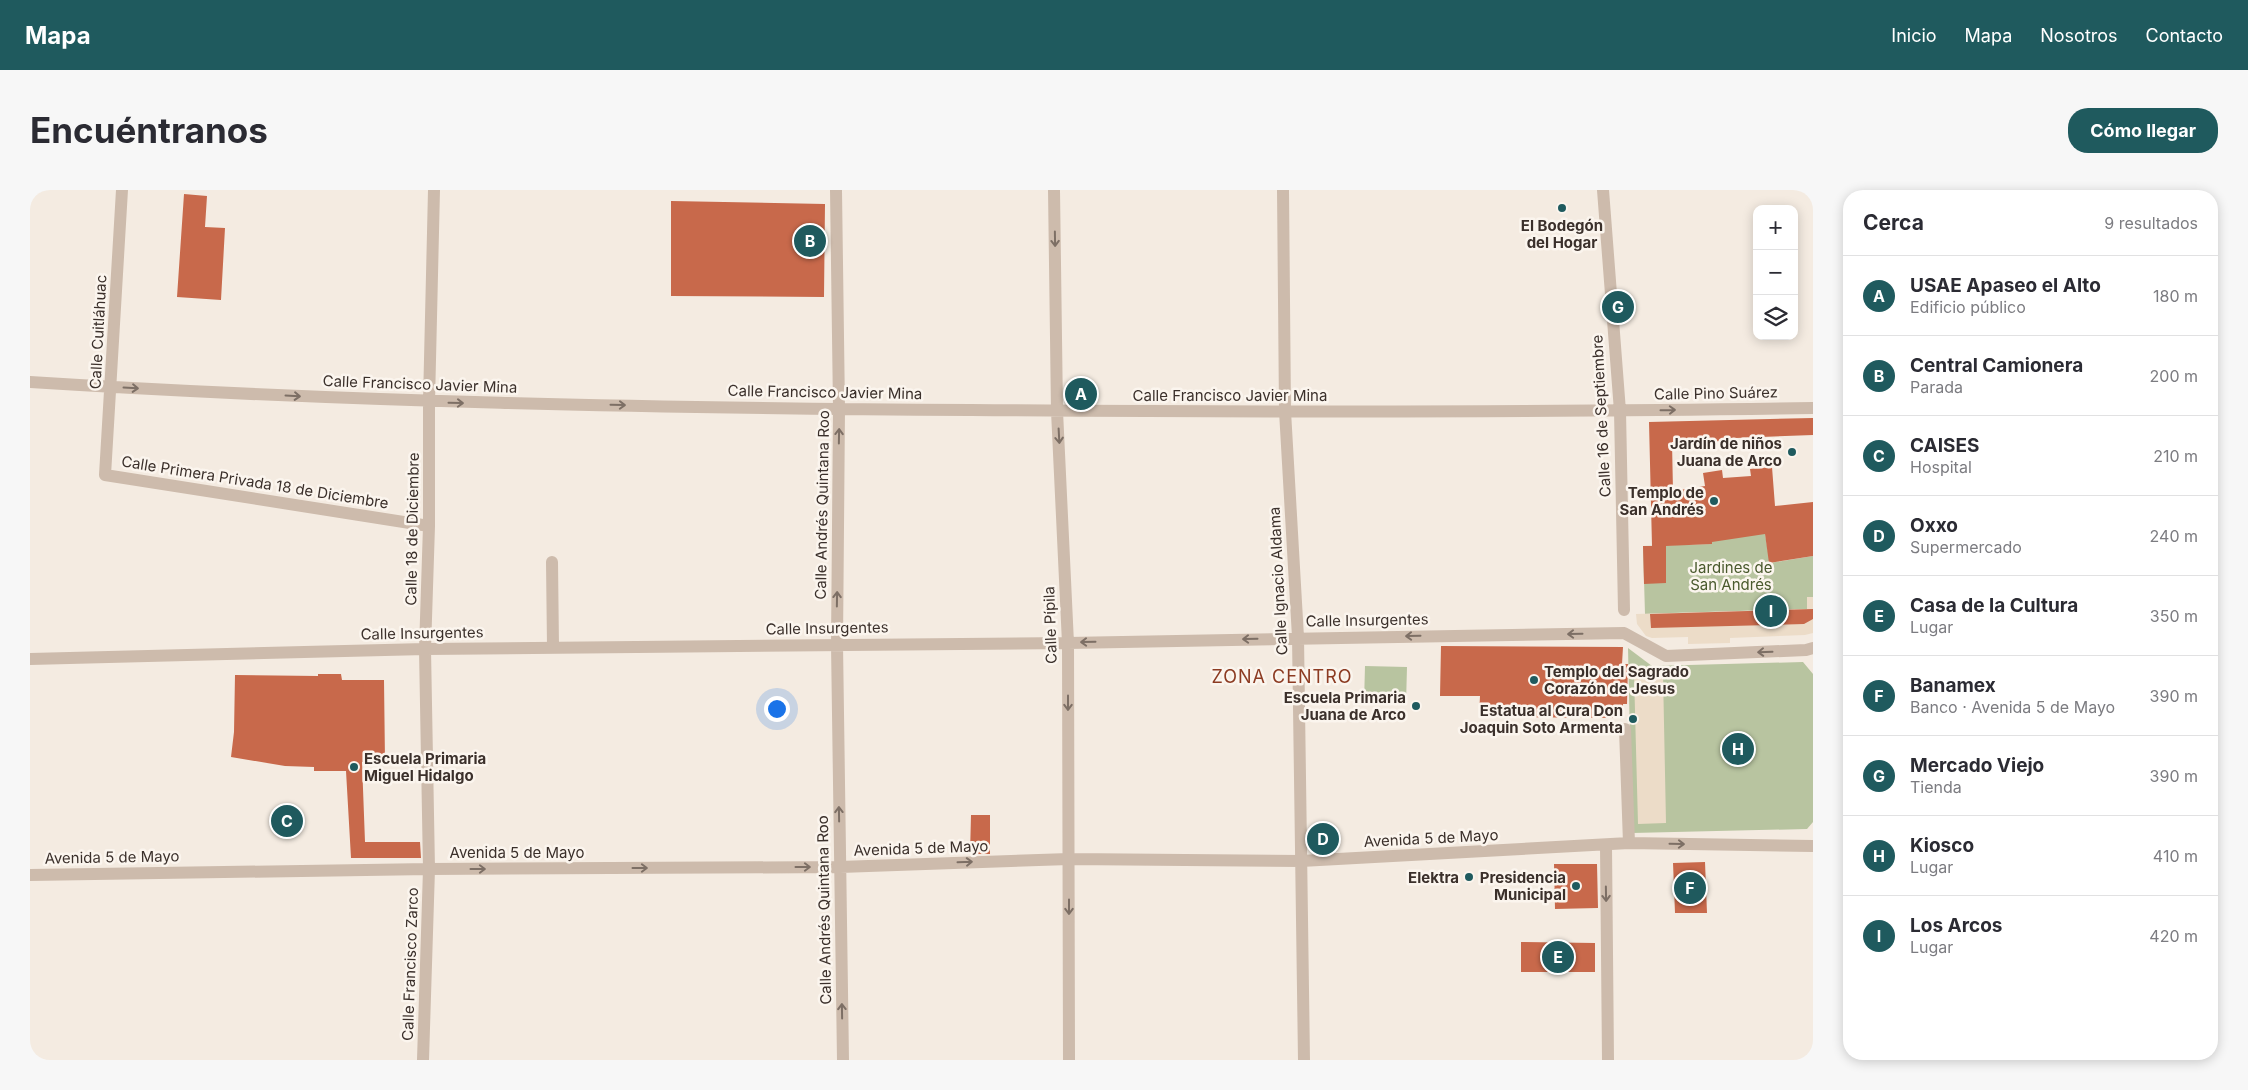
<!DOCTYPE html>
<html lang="es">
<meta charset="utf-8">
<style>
body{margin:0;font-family:Inter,sans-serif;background:#f7f7f7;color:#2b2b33}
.controls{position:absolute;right:15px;top:15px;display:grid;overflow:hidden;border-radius:10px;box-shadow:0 2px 12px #0003}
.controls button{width:45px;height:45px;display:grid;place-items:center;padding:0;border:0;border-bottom:1px solid #e1e1e2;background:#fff;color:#2b2b33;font:25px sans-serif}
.you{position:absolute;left:746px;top:518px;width:18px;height:18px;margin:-12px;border:4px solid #fff;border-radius:50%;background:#1a73e8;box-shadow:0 0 0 8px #1a73e833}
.badge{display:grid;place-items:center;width:32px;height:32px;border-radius:50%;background:#1f5a5e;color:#fff;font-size:16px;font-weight:700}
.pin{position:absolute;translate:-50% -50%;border:2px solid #fff;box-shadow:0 1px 5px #0006}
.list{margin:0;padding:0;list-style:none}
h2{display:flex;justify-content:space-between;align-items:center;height:65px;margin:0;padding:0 20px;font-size:21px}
h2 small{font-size:16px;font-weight:400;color:#7c7c81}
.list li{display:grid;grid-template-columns:32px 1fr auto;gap:15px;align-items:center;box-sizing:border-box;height:80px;padding:0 20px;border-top:1px solid #e1e1e2}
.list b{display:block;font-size:19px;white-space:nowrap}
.list p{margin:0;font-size:16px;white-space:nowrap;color:#7c7c81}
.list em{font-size:16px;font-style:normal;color:#7c7c81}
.icon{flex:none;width:28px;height:28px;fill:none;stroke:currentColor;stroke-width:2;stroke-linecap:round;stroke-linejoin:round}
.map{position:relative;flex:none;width:1783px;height:870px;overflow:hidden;border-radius:20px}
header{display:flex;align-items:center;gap:30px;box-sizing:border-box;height:70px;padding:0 25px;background:#1f5a5e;color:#fff}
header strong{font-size:24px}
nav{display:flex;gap:28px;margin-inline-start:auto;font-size:18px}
.intro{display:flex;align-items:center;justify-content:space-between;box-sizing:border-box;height:120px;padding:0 30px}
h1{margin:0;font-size:35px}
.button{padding:12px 22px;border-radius:20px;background:#1f5a5e;color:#fff;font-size:18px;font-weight:700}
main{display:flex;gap:30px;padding:0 30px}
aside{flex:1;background:#fff;border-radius:20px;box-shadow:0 2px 12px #0003}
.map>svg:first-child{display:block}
.green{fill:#b8c4a0}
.plaza{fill:#ecdcc8}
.building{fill:#c8694b}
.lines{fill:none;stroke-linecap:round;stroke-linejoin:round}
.minor{stroke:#cdbbac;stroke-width:12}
.oneway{stroke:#7d6f65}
.poi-dot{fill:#1f5a5e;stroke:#fbf5ee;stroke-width:2}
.labels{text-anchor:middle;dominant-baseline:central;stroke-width:5;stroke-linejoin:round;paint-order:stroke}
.poi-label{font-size:15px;font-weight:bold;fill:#3b302b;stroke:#fbf5ee;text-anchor:end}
.street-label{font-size:15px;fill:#3b302b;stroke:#fbf5ee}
.park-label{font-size:15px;fill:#4a5a2e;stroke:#fbf5ee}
.quarter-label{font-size:18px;letter-spacing:1px;fill:#8c3b22;stroke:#fbf5ee}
</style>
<header>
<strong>Mapa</strong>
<nav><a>Inicio</a><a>Mapa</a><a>Nosotros</a><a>Contacto</a></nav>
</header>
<div class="intro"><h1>Encuéntranos</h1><a class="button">Cómo llegar</a></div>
<main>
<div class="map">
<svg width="1783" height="870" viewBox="0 0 1783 870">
<rect width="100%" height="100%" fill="#f4ebe1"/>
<path class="green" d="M1680,332L1735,344L1740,373L1783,366V407H1777L1778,419L1615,424L1613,356L1682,354Z
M1598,458L1622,476L1773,472L1783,484V632L1777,639L1602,643Z
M1335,476L1377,477L1376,514L1334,513Z"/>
<path class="plaza" d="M1777,407H1783V443L1775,445L1700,448V453L1658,454V447L1622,448L1616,446L1607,434L1606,424L1777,419Z
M1604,483H1633L1636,633L1608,634Z"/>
<path class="building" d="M154,4L177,6L175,37L195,38L191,110L147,107Z
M641,11L795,14L794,107L641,106Z
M1783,228V245L1706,248V251L1642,252L1643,301L1675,296L1673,283L1692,280L1693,288L1721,286L1720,279L1742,277L1745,316L1783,312V366L1739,373L1735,344L1682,352V354L1636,356V393L1614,394L1613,356H1622L1619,232Z
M1783,419V429L1774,434L1621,438L1620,424Z
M1411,456L1593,457L1592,474H1598L1597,514H1593V528L1449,527L1450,506H1410Z
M288,484H311L312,490H354L355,572H332L335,652H390L391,668H321L316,581H284V577L255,576L201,567L204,542L205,485L288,486Z
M1701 559a7 7 0 1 1 14 0a7 7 0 1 1-14 0Z
M941,625H960V664H940Z
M1675,672L1677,723H1645L1643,673Z
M1524,674H1567L1568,718L1525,719Z
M1491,752L1565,753V782H1491Z"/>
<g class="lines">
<path class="minor" d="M92,0L75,285L399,336
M806,0L809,219L807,454L813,870
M1024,0L1027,221L1038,453L1039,870
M1253,0L1255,221L1268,447L1274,870
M1573,0L1590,221L1594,420
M0,192C313,212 627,218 941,220C1221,222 1502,223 1783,218
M522,372L523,457
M1594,443L1636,466L1776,460L1783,458
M0,469L395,459L1038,453L1594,443
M1595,539L1599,653
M1576,656L1578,870
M0,685L399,679L810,677L1039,669L1271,671L1599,653L1783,656
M393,870L399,679L395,459L399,336V212L404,0"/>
</g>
<defs><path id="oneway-shaft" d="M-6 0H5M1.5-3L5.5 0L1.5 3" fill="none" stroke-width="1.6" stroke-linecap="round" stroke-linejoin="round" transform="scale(1.25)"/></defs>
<g class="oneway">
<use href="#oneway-shaft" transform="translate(1025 49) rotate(89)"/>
<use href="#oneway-shaft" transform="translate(101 198) rotate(3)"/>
<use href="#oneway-shaft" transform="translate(263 206) rotate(3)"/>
<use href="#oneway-shaft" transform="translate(426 213) rotate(1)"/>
<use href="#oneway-shaft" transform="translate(588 215) rotate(1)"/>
<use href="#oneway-shaft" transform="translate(1638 220) rotate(-1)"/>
<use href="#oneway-shaft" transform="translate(809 246) rotate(-89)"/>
<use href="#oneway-shaft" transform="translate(1029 246) rotate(87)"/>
<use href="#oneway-shaft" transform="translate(807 409) rotate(-89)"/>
<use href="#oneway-shaft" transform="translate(1545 444) rotate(179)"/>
<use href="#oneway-shaft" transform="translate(1383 446) rotate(179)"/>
<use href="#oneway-shaft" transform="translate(1220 449) rotate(179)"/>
<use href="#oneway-shaft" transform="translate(1058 452) rotate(179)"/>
<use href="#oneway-shaft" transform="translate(1735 462) rotate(178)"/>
<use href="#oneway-shaft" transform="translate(1038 513) rotate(90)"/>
<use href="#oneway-shaft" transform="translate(809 624) rotate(-91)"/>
<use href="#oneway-shaft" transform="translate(1647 654) rotate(1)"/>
<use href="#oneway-shaft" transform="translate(935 672) rotate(-2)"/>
<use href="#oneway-shaft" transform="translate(773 677)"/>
<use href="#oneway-shaft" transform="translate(610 678)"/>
<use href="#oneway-shaft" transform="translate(448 679)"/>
<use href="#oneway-shaft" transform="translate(1576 704) rotate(89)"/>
<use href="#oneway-shaft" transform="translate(1039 717) rotate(90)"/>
<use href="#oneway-shaft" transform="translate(812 821) rotate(-91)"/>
</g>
<g class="poi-dot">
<circle cx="1532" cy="18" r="5"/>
<circle cx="1762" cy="262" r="5"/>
<circle cx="1684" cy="311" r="5"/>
<circle cx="1504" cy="490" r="5"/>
<circle cx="1386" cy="516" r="5"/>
<circle cx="1603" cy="529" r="5"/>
<circle cx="324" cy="577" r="5"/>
<circle cx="1439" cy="687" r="5"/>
<circle cx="1546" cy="696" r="5"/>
</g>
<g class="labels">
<g class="poi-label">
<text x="1532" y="35" text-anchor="middle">El Bodegón<tspan x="1532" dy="17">del Hogar</tspan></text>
<text x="1752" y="253">Jardín de niños<tspan x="1752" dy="17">Juana de Arco</tspan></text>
<text x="1674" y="302">Templo de<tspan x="1674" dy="17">San Andrés</tspan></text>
<text x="1514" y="481" text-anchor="start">Templo del Sagrado<tspan x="1514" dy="17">Corazón de Jesus</tspan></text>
<text x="1376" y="507">Escuela Primaria<tspan x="1376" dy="17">Juana de Arco</tspan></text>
<text x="1593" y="520">Estatua al Cura Don<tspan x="1593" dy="17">Joaquin Soto Armenta</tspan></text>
<text x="334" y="568" text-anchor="start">Escuela Primaria<tspan x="334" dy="17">Miguel Hidalgo</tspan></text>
<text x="1429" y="687">Elektra</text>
<text x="1536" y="687">Presidencia<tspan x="1536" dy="17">Municipal</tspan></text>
</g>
<g class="street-label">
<text transform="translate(68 142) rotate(-87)">Calle Cuitláhuac</text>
<text transform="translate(390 194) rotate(2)">Calle Francisco Javier Mina</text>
<text transform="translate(795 202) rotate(1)">Calle Francisco Javier Mina</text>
<text transform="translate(1686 203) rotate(-1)">Calle Pino Suárez</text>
<text x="1200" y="205">Calle Francisco Javier Mina</text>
<text transform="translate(1571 226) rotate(-93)">Calle 16 de Septiembre</text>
<text transform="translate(225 292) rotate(9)">Calle Primera Privada 18 de Diciembre</text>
<text transform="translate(792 315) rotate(-89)">Calle Andrés Quintana Roo</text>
<text transform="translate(382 339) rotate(-89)">Calle 18 de Diciembre</text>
<text transform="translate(1248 391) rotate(-93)">Calle Ignacio Aldama</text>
<text transform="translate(1337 430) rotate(-1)">Calle Insurgentes</text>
<text transform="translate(1020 435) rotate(-92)">Calle Pípila</text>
<text transform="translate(797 438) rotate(-1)">Calle Insurgentes</text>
<text transform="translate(392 443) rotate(-1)">Calle Insurgentes</text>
<text transform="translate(1401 648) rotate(-3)">Avenida 5 de Mayo</text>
<text transform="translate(891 658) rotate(-2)">Avenida 5 de Mayo</text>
<text x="487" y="662">Avenida 5 de Mayo</text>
<text transform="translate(82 667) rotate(-1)">Avenida 5 de Mayo</text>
<text transform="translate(794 720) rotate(-91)">Calle Andrés Quintana Roo</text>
<text transform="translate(380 774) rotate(-88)">Calle Francisco Zarco</text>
</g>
<g class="park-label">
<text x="1701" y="377">Jardines de<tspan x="1701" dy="17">San Andrés</tspan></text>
</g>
<g class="quarter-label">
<text x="1252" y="486">ZONA CENTRO</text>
</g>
</g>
</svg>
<div class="controls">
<button>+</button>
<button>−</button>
<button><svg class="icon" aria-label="layers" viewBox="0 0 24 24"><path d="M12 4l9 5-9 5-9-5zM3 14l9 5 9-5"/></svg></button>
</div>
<div class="you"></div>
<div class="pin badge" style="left:1051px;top:204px">A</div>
<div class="pin badge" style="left:780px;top:51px">B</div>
<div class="pin badge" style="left:257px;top:631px">C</div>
<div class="pin badge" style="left:1293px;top:649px">D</div>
<div class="pin badge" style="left:1528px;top:767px">E</div>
<div class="pin badge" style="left:1660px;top:698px">F</div>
<div class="pin badge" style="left:1588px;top:117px">G</div>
<div class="pin badge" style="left:1708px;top:559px">H</div>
<div class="pin badge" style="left:1741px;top:421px">I</div>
</div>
<aside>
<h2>Cerca<small>9 resultados</small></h2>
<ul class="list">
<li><span class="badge">A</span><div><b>USAE Apaseo el Alto</b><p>Edificio público</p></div><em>180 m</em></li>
<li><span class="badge">B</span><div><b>Central Camionera</b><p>Parada</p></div><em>200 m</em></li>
<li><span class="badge">C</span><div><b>CAISES</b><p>Hospital</p></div><em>210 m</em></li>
<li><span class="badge">D</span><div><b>Oxxo</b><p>Supermercado</p></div><em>240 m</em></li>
<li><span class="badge">E</span><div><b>Casa de la Cultura</b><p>Lugar</p></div><em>350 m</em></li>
<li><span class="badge">F</span><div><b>Banamex</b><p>Banco · Avenida 5 de Mayo</p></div><em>390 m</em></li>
<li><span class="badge">G</span><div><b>Mercado Viejo</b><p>Tienda</p></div><em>390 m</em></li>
<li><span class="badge">H</span><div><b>Kiosco</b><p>Lugar</p></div><em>410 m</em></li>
<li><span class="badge">I</span><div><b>Los Arcos</b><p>Lugar</p></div><em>420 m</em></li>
</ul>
</aside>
</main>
